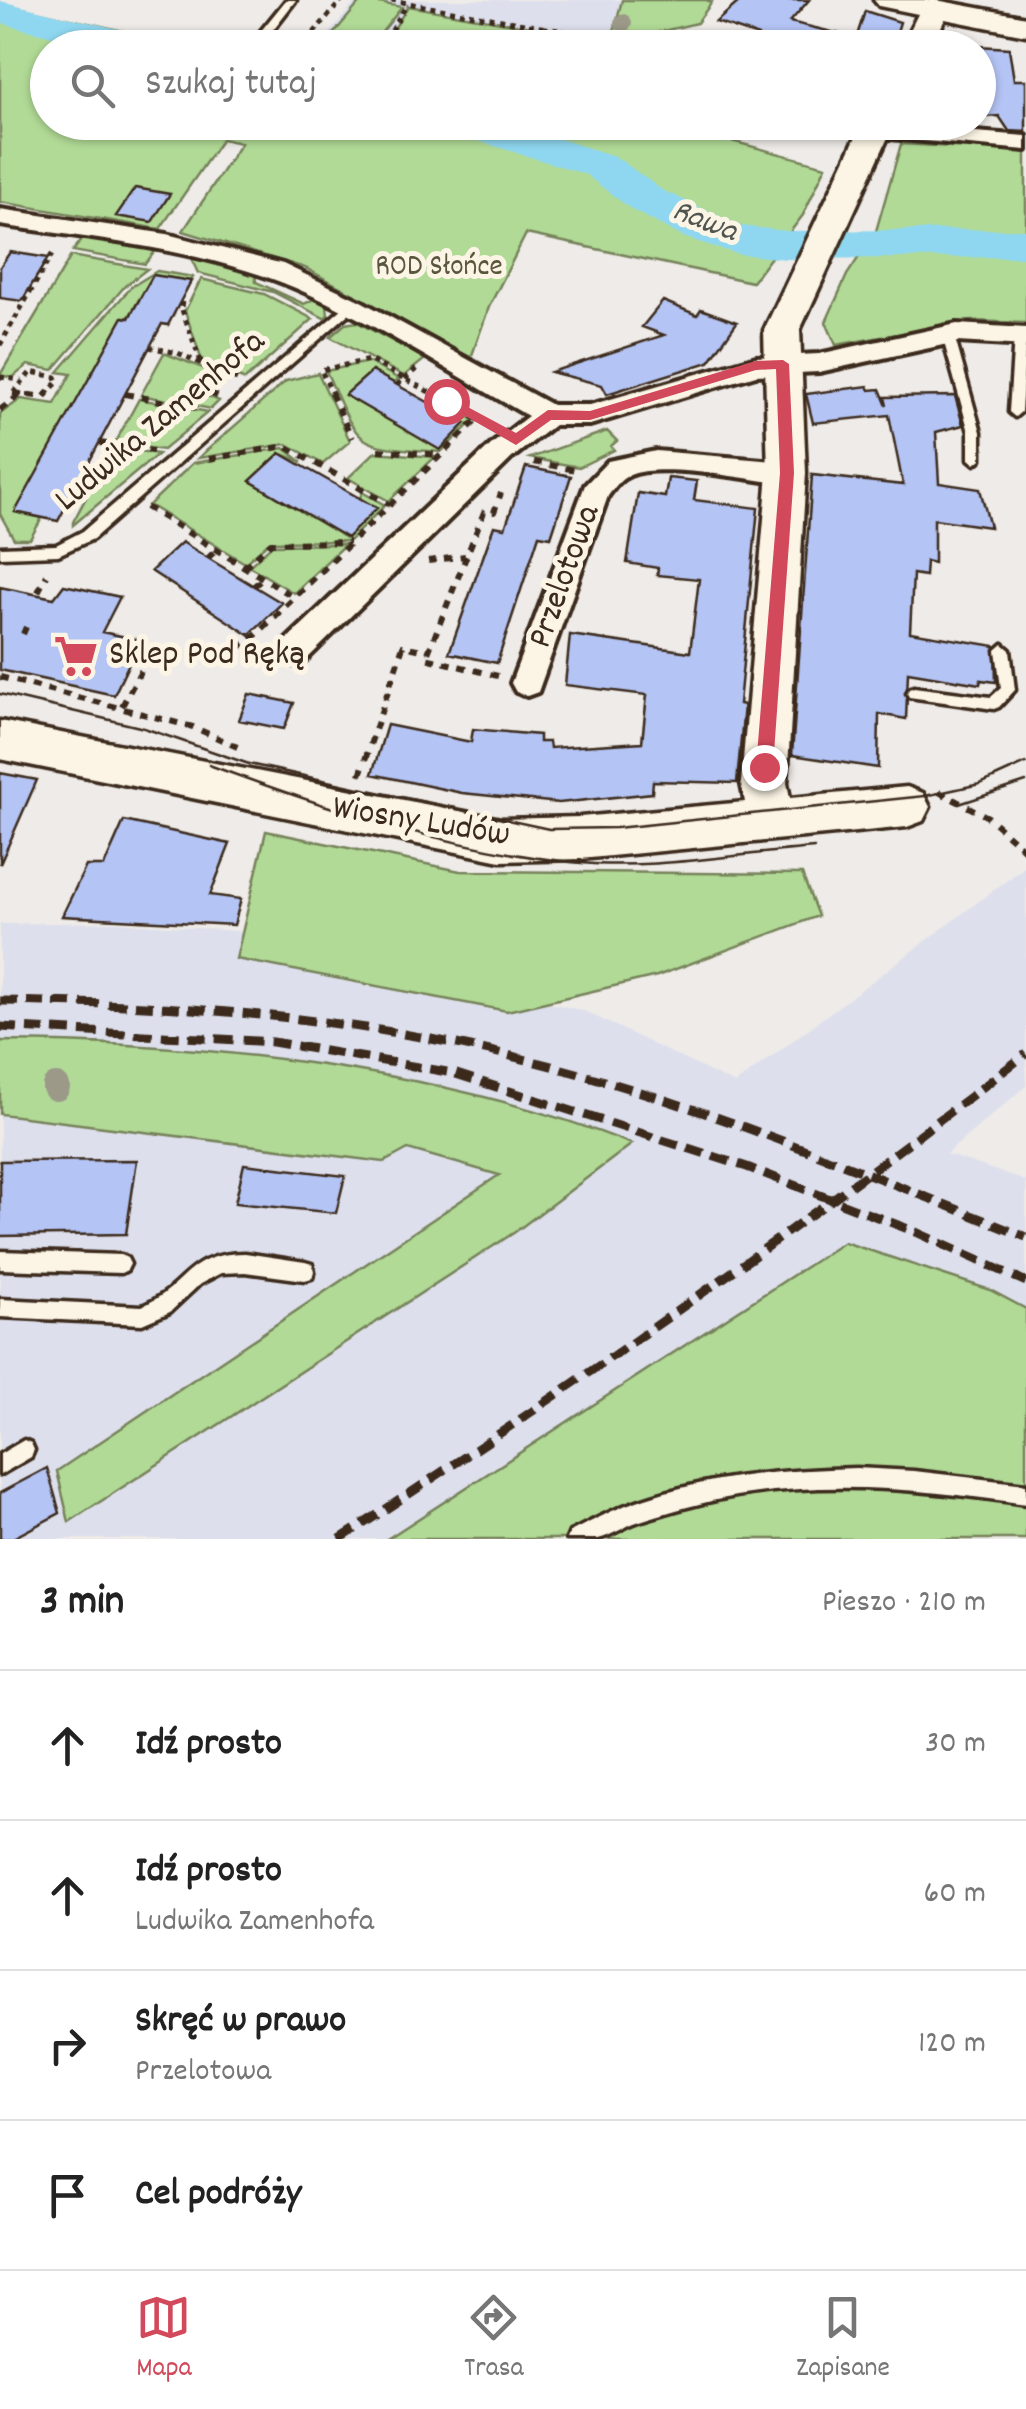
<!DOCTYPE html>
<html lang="pl">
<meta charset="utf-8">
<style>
body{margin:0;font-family:Dekko,sans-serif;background:#f6f6f6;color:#222}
.stop{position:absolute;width:30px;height:30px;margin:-22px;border:8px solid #d1495b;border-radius:50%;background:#fff}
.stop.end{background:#d1495b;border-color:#fff;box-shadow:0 2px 10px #0008}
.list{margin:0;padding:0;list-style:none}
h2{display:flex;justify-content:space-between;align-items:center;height:130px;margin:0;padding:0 40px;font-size:42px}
h2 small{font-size:32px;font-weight:400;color:#767676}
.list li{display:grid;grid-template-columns:65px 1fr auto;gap:30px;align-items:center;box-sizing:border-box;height:150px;padding:0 40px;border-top:2px solid #e0e0e0}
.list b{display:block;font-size:38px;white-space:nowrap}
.list p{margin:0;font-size:32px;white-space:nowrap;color:#767676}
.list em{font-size:32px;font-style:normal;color:#767676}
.icon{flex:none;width:55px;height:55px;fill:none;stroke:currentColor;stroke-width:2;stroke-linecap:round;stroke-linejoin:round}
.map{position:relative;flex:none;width:1026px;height:1539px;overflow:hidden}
.search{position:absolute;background:#fff;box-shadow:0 2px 8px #0004;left:30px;right:30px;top:30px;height:110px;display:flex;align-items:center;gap:25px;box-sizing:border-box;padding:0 35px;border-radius:55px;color:#767676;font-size:38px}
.sheet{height:730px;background:#fff}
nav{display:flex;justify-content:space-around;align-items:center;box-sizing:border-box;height:140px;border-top:2px solid #e0e0e0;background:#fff;font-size:28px;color:#767676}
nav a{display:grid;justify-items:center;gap:5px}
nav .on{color:#d1495b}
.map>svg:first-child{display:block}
.built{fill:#dddfec}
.green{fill:#b1da96;stroke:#76825a;stroke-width:2.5}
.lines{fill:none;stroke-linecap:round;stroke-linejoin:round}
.river{fill:#8fd7f0;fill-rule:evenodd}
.building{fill:#b4c4f4;stroke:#3b2a1e;stroke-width:2.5}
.lane-casing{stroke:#3b2a1e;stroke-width:7}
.street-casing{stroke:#3b2a1e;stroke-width:8}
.secondary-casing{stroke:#3b2a1e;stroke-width:7}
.path-far1{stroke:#3b2a1e;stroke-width:5;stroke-dasharray:5 5;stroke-linecap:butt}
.path{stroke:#3b2a1e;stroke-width:6;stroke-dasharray:8 8;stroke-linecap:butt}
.lane{fill:#fcf5e5;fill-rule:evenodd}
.street{fill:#fcf5e5;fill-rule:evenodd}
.secondary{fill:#fcf5e5;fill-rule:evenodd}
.tram{stroke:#3b2a1e;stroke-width:2.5}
.rail{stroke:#3b2a1e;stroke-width:9;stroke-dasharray:18 9;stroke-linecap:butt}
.tree{fill:#9c9989}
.route{fill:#d1495b}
.labels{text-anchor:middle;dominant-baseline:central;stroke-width:10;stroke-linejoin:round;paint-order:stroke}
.far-park-label{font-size:30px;fill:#58563c;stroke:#fcf5e5}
.far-water-label{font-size:32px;font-style:italic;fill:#505552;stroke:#fcf5e5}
.street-label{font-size:35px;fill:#3b2a1e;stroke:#fcf5e5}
.poi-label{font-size:35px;fill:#3b2a1e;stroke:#fcf5e5;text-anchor:start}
</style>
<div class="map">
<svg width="1026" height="1539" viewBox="0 0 1026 1539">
<rect width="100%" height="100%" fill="#eeebe8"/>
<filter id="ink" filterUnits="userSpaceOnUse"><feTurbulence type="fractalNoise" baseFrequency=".01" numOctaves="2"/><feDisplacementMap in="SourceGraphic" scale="20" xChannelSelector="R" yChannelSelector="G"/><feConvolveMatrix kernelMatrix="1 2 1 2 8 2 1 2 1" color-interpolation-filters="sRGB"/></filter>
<g filter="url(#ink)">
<path class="built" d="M357,0H622L610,47L317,48Z
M1026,866V1086L946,1154L1026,1181V1386L794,1272L418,1539H0V924L116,922L235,931L584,1011L735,1084Z"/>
<path class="green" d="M362,0L402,7L370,47L329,39Z
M622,0H706L712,2L697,23L659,32L656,47H610Z
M0,3L194,47L48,48V122L663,123L826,166L803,215L752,282L526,234L489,307L471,358L305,268L183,231L241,143L222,139L160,229L0,202Z
M408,6L542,29L533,47H383Z
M901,144L1026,151V323L971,321L836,345L826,322L847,275L876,231Z
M83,238L157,249L145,264L73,251Z
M71,256L147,269L125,286L53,370L28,365L12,378L0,375Z
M190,256L255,273L256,282L304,304L315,299L327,306L328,315L324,318L273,292L198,273Z
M157,271L193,277L191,281L153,275L16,512L42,518L30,539H14L0,514V414L21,399L55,404L71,374L58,372L131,287Z
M201,279L264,294L313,319L245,380L202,361L185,311Z
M357,322L425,359L404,376L330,337L345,324Z
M164,353L216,373L197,391L219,401L211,409L141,395Z
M368,362L399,379L394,383L372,371L346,395L466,423L446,412L452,408L474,420L441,452C353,445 362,451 326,371Z
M318,373L350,441L323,464L287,444L198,458L286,381Z
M139,399L208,412L163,450L115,443Z
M607,431L617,441L611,446L614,450L579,467L530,458Z
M113,447L158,454L73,525V522Z
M284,448L302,462L280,453L250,481L346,538L362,492L385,505L349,541L269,542L245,563L149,505L193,463Z
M375,452L435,457L389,501L348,478Z
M345,544L294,593L249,566L272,545Z
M266,831L460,871L802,874L818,916L657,976L507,1011L236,959Z
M0,1041C203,1042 443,1069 632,1144L515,1232L69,1522L57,1471L499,1175L408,1149L384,1162L0,1114Z
M844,1242L990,1290L1026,1309V1539H387Z"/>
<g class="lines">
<path class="river" d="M0,1L164,40L169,48H100L0,23Z
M440,122H505L615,156L662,190L741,226L787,231L1026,229V257L787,259L737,254L683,237L632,210L585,174L446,131Z"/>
</g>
<path class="building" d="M741,0H809L790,22L853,37L852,48H760L758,36L716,22Z
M865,11L900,22L892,48H853Z
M978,46L1009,48L1014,80H1026V132L1009,131L999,116L986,117L978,106Z
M135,188L170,194L152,222L116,216Z
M10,252L48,258L22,301L0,298V267Z
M153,275L191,281L168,325L162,324L58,521L15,512L123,317L129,318Z
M663,301L697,315L701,309L737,322L709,362L607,394L602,385L551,372L664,335L642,327Z
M372,371L417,396L466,423L440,450L345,395Z
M868,386L870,390L880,389L887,406L885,397L955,396L963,425L936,432L939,483L980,489L990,527L934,519V563L926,561L925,576L913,574L910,632L995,646L996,682L981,680L980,684L908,672L906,719L879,714L878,768L792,755L812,475L903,485L889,415L813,423L806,394Z
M280,453L308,469L377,508L347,538L250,481Z
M526,467L571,476L551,537L539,535L497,663L449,653L494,526L505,528Z
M668,478L697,481L694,500L758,508L739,704L744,705L737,783L653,781L652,793L559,803L462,793L372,774L387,725L471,742L473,729L539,735V742H549L550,748L642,742L647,695L565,685L570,635L690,652L699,579L657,575L658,568L627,563L638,493L665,497Z
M182,542L211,560L282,603L249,635L151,571Z
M64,585L120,597L102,632L140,640L114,695L0,670V587L54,598Z
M249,694L294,703L284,729L239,720Z
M0,773L37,780L0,864Z
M124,821L230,844L210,895L241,899L234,925L62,916L86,866H104Z
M137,1160L126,1234L0,1236V1161Z
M244,1164L345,1176L336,1213L235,1203Z
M47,1468L60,1513L11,1539H0V1493Z"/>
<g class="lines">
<g class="lane-casing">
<path id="lane" d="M286,0H296L268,36H260V32Z
M350,302L354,303V309L93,539L58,555L0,557V547L56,545L83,531Z
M948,331L954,335L981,432V459L975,464L969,459V432L942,335Z
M1020,332L1026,336L1021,412L1015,417L1009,412L1014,336Z
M1003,644L1010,650L1015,690L999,707L994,709L909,697L907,693L909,689L914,687L991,697L1001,688L996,650Z
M0,1251L121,1255L127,1258L130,1264L127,1270L121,1273L0,1269Z
M245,1253L305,1262L312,1264L314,1271L312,1278L305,1280L245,1272L221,1273L200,1284L170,1312L142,1324L0,1317V1299L142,1306C186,1288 185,1253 245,1253Z
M24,1440L31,1443L34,1450L31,1457L0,1475V1454Z
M856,1468L914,1471L1026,1484V1504C931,1490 832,1480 736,1496C703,1502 671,1511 640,1521C626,1525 612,1536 598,1539C588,1539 577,1539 567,1539L570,1532C588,1523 607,1513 626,1505C700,1477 777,1470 856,1468Z"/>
</g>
<g class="street-casing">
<path id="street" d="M875,124L1026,136V150L867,136L863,131Z
M0,209L167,234L283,264L359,300L552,405H590L756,357L819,354L957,324L1026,328V346L957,342L819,372L756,375L590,425H554L512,458L305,661L294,665L283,661L279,652L283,643L492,444L528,416C449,372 347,304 264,276C179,247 88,238 0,225Z
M656,451L787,462L801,473L787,484C751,480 661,462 630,475C620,479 614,488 608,496L538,692L527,696L516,692L511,683L585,485L608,461Z"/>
</g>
<g class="secondary-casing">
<path id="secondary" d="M874,0H936L1026,17V35L945,19L931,48H901L918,14L879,6Z
M863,122H895L800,330L806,473L787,783L790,798L907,787L923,793L930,807L923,821L907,827L580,859L501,861L0,759V721L501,819L580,817L745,802L741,783L768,473L764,330Z"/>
</g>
<path class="path-far1" d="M391,0L546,28
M301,48L342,0
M382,48L407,4
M535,48L546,28L564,31
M179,304L185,305
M182,310L201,362
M0,345L54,251
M149,347L178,353L237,380
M0,377L20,380
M397,385L419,367
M125,394L132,395
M32,395L13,393L31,372L56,377L58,382L45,395
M216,395L204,390L221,373
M333,395L321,370L369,360L435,395
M452,395L456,392"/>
<path class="path" d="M13,393L44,397L48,393
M210,393L221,398
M331,393L352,438
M430,393L493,427
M125,394L202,409
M438,408L455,393
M0,410L21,394
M100,443L153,451
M378,450L441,455
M209,459L285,446L390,505
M534,462L580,471
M72,496L84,498
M146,507L294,597
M208,558L216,550
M428,561L465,556
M244,567L271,543L349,542
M254,586L263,578
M38,592L47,575
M23,634L26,627
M498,676L426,658L484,512H494L501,493
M0,677L193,727L242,749
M122,706L146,661L237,649L257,634L478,419
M360,775L403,646L427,651
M939,792L988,817L1026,851"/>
<use href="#lane" class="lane"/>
<use href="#street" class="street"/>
<use href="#secondary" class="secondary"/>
<path class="tram" d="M0,694L144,728L249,764L549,829L616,828L925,796L980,784L1026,763
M209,765C326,808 445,848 570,862C649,871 735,854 814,848
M959,804L1026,782"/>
<path class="rail" d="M0,1001C172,1004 344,1016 511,1056C688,1098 858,1170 1026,1237
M0,1027L273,1042L453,1073L747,1167L916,1232L1026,1282
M340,1539C576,1386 803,1225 1026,1054"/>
</g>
<g class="tree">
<circle cx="623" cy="23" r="9"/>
<circle cx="56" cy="1087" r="14"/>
</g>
</g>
<path class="route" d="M783,360L789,364L794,473L773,767L764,774L756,767L780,473L776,369L756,370L590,420H551L516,445L439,401L451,398L516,433L548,410L590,411L756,361Z"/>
<defs>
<g id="supermarket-bare" transform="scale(3.45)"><path d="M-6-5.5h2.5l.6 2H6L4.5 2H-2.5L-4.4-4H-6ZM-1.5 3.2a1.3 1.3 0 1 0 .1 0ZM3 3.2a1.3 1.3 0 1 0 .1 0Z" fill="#d1495b" stroke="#fcf5e5" stroke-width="2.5" paint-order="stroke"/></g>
</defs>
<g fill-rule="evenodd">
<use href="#supermarket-bare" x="76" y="656"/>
</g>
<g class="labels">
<g class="far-park-label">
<text x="439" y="268">ROD Słońce</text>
</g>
<g class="far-water-label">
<text transform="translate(704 223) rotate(21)">Rawa</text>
</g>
<g class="street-label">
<text transform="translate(161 422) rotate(-40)">Ludwika Zamenhofa</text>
<text transform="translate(566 577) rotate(-70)">Przelotowa</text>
<text transform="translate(421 823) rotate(9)">Wiosny Ludów</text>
</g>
<g class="poi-label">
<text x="109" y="656">Sklep Pod Ręką</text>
</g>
</g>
</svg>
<div class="stop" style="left:446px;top:401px"></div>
<div class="stop end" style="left:764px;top:767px"></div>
<div class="search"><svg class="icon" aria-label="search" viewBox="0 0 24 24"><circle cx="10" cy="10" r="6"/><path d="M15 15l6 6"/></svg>Szukaj tutaj</div>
</div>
<section class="sheet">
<h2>3 min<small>Pieszo · 210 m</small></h2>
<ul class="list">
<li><svg class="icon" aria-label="ahead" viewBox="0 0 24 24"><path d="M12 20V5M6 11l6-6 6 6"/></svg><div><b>Idź prosto</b></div><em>30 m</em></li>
<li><svg class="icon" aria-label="ahead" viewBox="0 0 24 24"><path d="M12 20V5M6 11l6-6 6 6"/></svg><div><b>Idź prosto</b><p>Ludwika Zamenhofa</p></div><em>60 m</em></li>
<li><svg class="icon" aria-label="right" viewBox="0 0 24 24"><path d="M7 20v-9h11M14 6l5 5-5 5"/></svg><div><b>Skręć w prawo</b><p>Przelotowa</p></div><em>120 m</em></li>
<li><svg class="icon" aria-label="arrive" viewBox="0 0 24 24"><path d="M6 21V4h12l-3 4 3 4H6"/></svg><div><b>Cel podróży</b></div></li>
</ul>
</section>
<nav>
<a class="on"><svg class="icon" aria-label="map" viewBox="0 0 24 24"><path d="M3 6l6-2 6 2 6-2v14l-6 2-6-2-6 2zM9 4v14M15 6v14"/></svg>Mapa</a>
<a><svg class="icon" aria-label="directions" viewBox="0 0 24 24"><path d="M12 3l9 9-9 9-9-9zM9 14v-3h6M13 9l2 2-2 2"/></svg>Trasa</a>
<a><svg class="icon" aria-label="saved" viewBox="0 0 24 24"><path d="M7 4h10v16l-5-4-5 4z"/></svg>Zapisane</a>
</nav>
